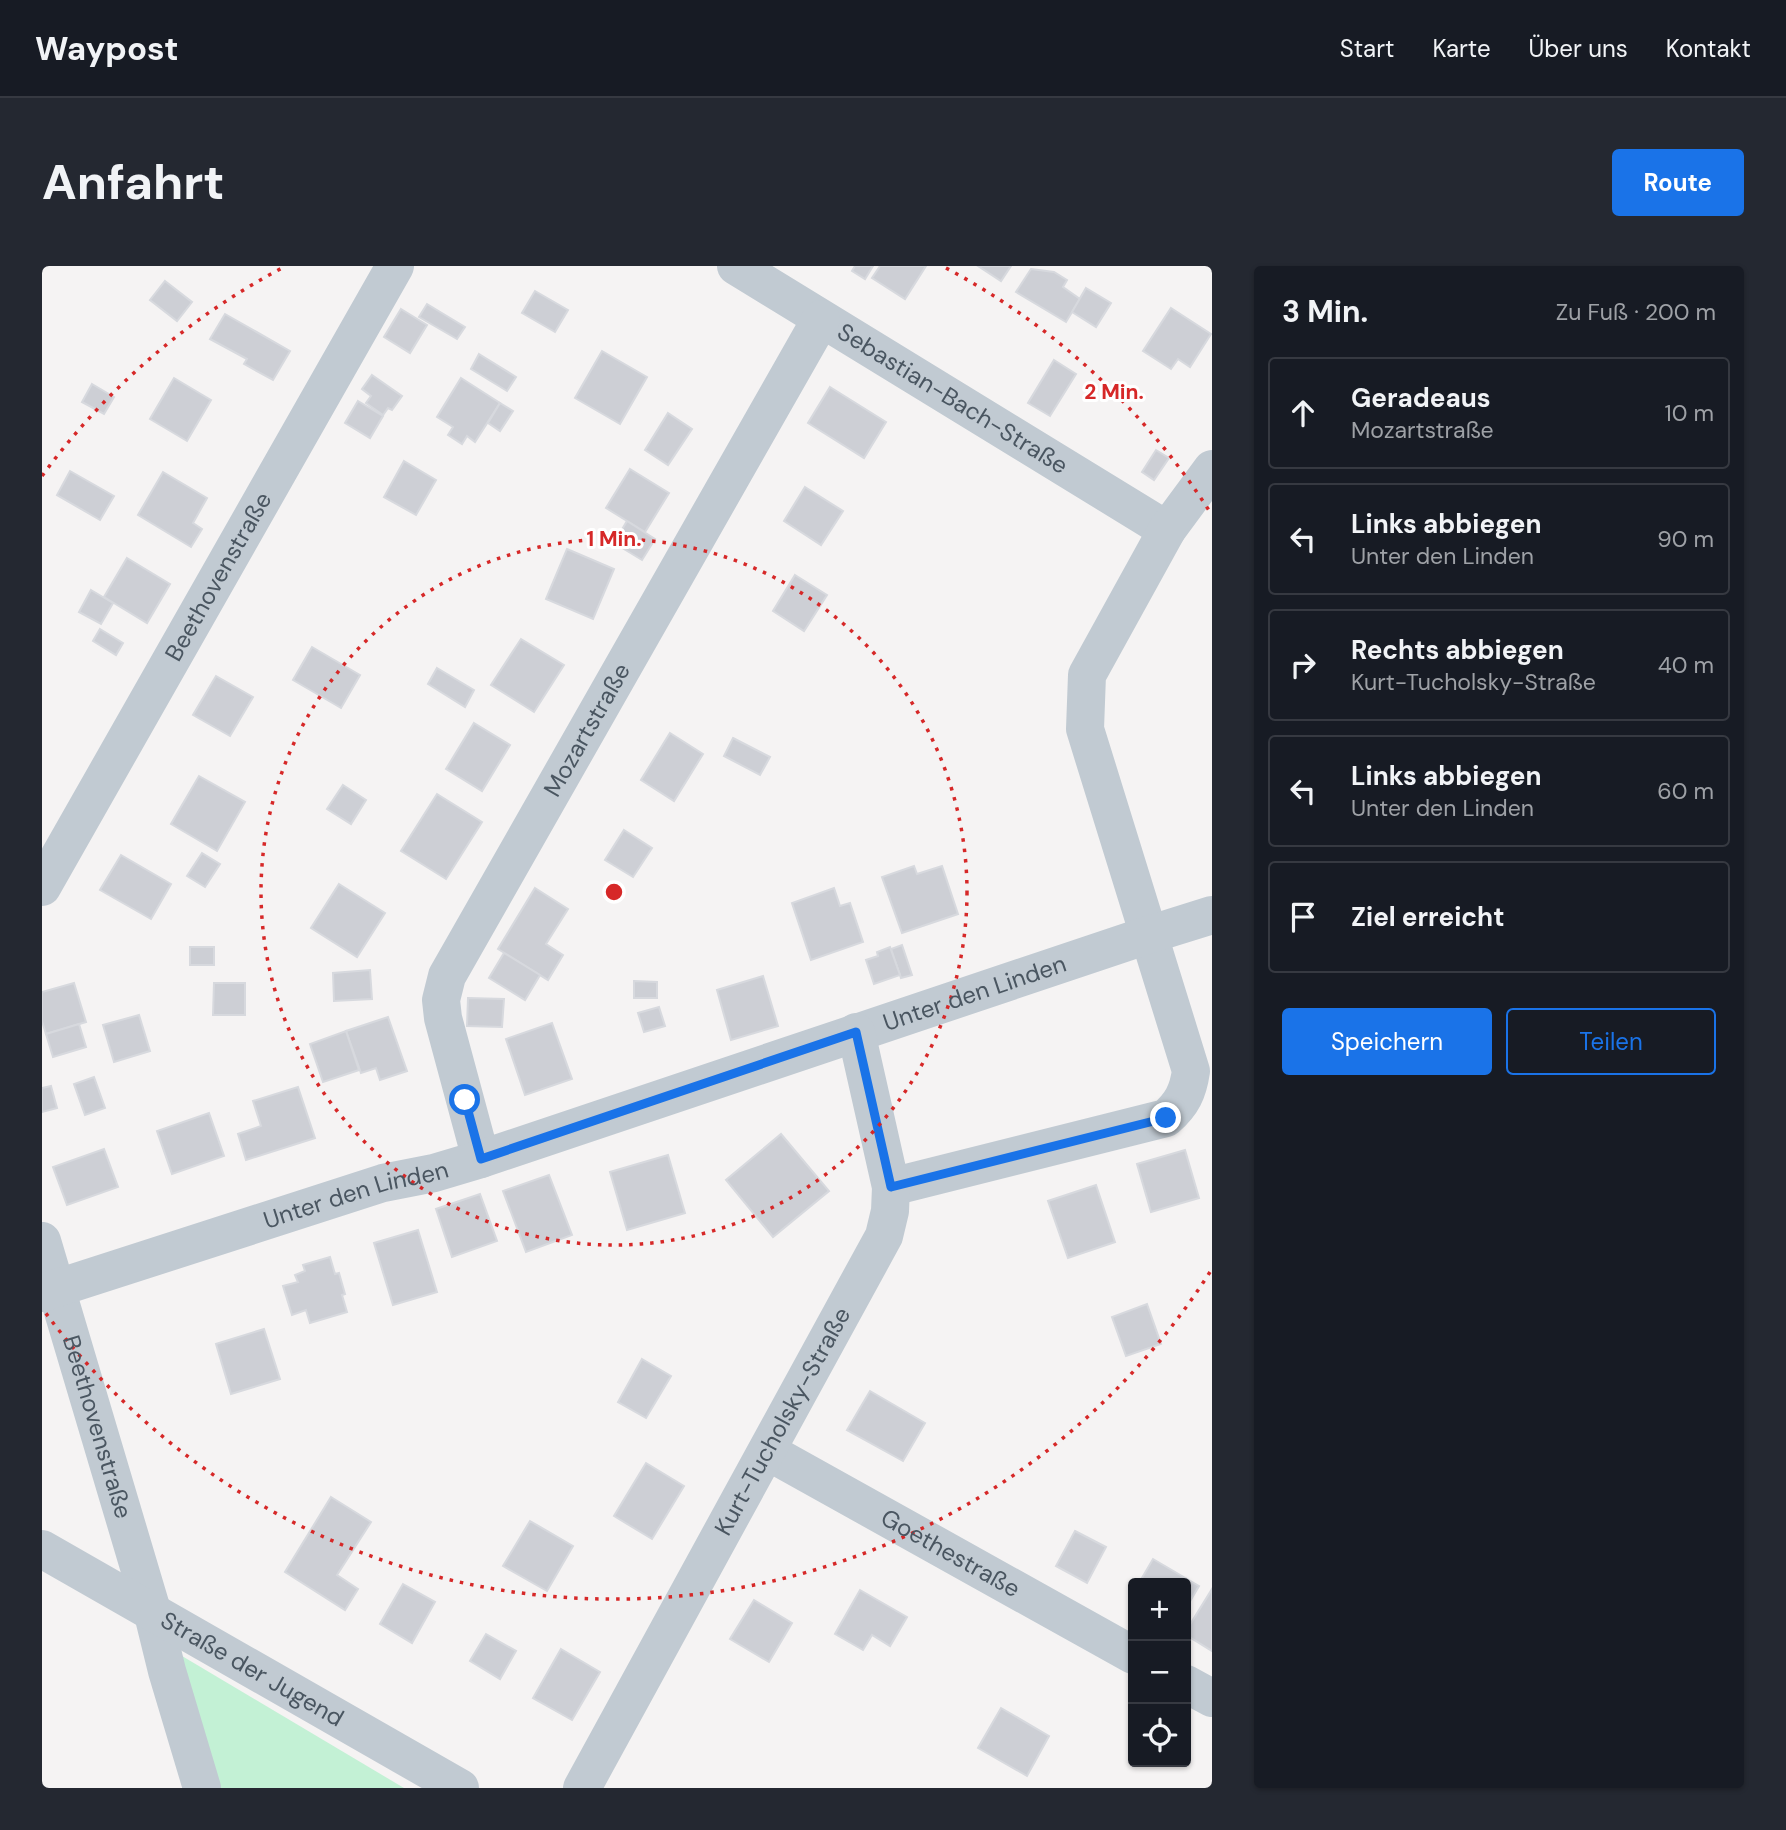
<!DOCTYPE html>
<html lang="de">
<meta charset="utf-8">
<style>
:root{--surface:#171b24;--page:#242831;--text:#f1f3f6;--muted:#9ea1a6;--line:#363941;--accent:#1a73e8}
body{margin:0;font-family:"DM Sans",sans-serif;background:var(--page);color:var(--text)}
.controls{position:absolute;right:21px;bottom:21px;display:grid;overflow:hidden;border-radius:7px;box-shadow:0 2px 5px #0004}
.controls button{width:63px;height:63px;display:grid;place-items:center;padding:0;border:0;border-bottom:2px solid var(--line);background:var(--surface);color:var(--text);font:35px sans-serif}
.stop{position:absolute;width:21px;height:21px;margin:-16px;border:5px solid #1a73e8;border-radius:50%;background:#fff}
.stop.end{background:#1a73e8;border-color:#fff;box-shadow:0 2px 7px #0008}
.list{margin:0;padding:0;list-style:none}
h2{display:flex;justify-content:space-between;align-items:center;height:91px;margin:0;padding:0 28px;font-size:30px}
h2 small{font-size:23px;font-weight:400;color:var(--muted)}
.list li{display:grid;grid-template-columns:46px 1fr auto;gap:21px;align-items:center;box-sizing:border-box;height:112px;margin:0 14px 14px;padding:0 14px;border:2px solid var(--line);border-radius:7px}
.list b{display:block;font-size:26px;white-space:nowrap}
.list p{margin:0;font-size:23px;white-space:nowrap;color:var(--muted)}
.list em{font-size:23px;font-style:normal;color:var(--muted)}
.actions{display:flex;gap:14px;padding:21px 28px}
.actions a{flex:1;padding:16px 0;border:2px solid var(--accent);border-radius:7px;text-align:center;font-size:24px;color:var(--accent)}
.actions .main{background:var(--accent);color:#fff}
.icon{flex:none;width:38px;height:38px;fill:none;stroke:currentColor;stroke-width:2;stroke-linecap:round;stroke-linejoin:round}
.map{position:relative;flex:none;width:1170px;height:1522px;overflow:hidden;border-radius:7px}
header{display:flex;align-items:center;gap:42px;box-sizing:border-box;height:98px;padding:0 35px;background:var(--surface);border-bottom:2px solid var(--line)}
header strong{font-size:33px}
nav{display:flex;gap:38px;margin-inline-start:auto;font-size:24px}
.intro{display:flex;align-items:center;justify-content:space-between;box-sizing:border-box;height:168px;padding:0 42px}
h1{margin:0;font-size:49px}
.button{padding:18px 32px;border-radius:7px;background:var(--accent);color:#fff;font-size:24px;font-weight:700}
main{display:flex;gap:42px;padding:0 42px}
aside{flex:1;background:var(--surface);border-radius:7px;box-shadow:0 2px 5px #0004}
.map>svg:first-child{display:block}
.green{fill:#c3f1d5}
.building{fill:#cdcfd5;stroke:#d7d9de;stroke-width:2}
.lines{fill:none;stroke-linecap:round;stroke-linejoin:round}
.minor{stroke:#c1cad2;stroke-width:38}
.route{stroke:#1a73e8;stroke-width:9}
.ring{fill:none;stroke:#d62828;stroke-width:3.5;stroke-dasharray:3.5 7}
.labels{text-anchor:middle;stroke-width:6;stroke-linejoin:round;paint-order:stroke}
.street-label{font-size:24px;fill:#4a5661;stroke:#fff}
.centre{fill:#d62828;stroke:#fff;stroke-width:3.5}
.ring-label{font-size:21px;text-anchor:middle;font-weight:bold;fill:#d62828;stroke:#fff;stroke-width:6;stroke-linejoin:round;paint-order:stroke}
</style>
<header>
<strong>Waypost</strong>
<nav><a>Start</a><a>Karte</a><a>Über uns</a><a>Kontakt</a></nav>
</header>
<div class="intro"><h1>Anfahrt</h1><a class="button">Route</a></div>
<main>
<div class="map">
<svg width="1170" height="1522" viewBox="0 0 1170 1522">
<rect width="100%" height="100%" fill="#f5f3f3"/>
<polygon class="green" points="135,1387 362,1522 168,1522"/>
<g class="building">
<polygon points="813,0 831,0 823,13 810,5"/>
<polygon points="838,0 884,0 863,33 830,12"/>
<polygon points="936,0 969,0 959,15"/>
<polygon points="989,3 1012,6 1025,14 1021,21 1038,33 1024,56 974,26"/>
<polygon points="123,15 150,36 135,55 108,34"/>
<polygon points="1044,22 1069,37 1054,61 1030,46"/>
<polygon points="493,25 526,44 513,66 480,47"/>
<polygon points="385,38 423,61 415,73 377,51"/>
<polygon points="1129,42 1169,68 1148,101 1136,93 1129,103 1101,85"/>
<polygon points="359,43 385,59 368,87 342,71"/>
<polygon points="183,48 248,85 231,114 202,98 205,93 168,73"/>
<polygon points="560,85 605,111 578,158 533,132"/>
<polygon points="437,88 474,111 465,125 429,103"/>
<polygon points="1012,94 1034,108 1008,150 986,137"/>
<polygon points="330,109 360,130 350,144 346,142 341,149 324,137 329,130 320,123"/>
<polygon points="132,112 169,134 145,175 108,153"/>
<polygon points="419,112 458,137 433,176 425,170 420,178 406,169 411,161 395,151"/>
<polygon points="50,118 72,131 62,148 40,136"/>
<polygon points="788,121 844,156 822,192 766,157"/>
<polygon points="316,135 341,150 328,172 303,157"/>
<polygon points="458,137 471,145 458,165 446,157"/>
<polygon points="626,147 650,163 626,199 603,184"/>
<polygon points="1114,184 1127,192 1112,214 1100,206"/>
<polygon points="362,195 394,214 374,249 342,231"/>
<polygon points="588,203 627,227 603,266 564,242"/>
<polygon points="28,205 72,230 58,254 15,229"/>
<polygon points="121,206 165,232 151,257 160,263 149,281 96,249"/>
<polygon points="763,221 801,245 779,279 742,255"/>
<polygon points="585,255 613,273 600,294 572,277"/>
<polygon points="525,283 572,303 551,353 504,333"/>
<polygon points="85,292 128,318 105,357 62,331"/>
<polygon points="753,309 785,329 762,365 731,345"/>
<polygon points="49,324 71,337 59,358 37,346"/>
<polygon points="58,363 81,377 74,389 51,375"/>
<polygon points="479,373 522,399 492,446 449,419"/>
<polygon points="270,381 318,409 299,442 251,414"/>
<polygon points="395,402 432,424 423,441 386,418"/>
<polygon points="174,410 211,431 188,470 151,449"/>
<polygon points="432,457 468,479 440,525 404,503"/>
<polygon points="628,467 661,488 632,535 599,514"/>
<polygon points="691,472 728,491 718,509 682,490"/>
<polygon points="157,510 203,536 175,585 129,558"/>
<polygon points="301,519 324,534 309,558 285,543"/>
<polygon points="395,528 440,556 404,613 359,585"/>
<polygon points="582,564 610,582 591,611 563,594"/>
<polygon points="160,587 178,598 163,621 145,610"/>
<polygon points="79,589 129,618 109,653 58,624"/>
<polygon points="872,600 875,608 900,600 916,648 860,667 840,611"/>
<polygon points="297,618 343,647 315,691 269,662"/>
<polygon points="493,622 526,643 504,678 521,689 506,714 456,683"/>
<polygon points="792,622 798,640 808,637 821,676 769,694 750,637"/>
<polygon points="860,679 870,709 859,712 849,683"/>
<rect x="148" y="681" width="24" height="18"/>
<polygon points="848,681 858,709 832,718 824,694 836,690 835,686"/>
<polygon points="462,687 498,709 483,734 447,712"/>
<polygon points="328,704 330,733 292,735 291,707"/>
<polygon points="721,710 736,760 689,774 675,724"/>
<polygon points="592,715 615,716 615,732 592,732"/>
<polygon points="32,717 44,756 4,768 0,755 0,726"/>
<polygon points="172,717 203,717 203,749 171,749"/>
<polygon points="426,732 462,733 460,761 425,760"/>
<polygon points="617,741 623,760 602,766 596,747"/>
<polygon points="97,749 108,785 72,796 61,759"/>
<polygon points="346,751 365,805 338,814 334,802 319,807 304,765"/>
<polygon points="510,757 530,813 483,829 464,773"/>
<polygon points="37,758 44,781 11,791 4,768"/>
<polygon points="304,765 317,804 281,816 268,778"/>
<polygon points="52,811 63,842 43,849 32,818"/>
<polygon points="9,820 15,842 0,846 0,822"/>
<polygon points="256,821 273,872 204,894 196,868 219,860 211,835"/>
<polygon points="167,847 182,890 130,908 115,865"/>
<polygon points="739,868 787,925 731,971 684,914"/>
<polygon points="62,883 76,921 25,939 11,901"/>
<polygon points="1143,884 1157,932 1109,946 1095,898"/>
<polygon points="626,889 643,947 585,964 568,906"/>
<polygon points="507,909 530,969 484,986 461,925"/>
<polygon points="1054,919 1073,976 1026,992 1006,935"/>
<polygon points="438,928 455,975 410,991 394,943"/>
<polygon points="376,964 395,1026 351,1039 332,977"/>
<polygon points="288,991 293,1008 297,1007 303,1028 300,1029 305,1046 268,1057 264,1044 250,1049 241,1020 256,1016 253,1009 263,1005 261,999"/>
<polygon points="1105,1038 1119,1078 1084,1090 1070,1051"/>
<polygon points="222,1063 238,1113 189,1128 174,1078"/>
<polygon points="600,1093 629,1110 604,1152 576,1136"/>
<polygon points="828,1125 883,1157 861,1195 805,1164"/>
<polygon points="604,1197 642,1220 610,1273 572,1250"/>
<polygon points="289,1231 329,1256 295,1309 316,1323 303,1344 243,1306"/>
<polygon points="488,1255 531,1280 505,1325 461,1300"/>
<polygon points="1033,1265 1064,1281 1045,1317 1014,1300"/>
<polygon points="1111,1293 1157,1320 1144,1342 1144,1317 1097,1317"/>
<polygon points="361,1318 393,1336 370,1377 338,1358"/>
<polygon points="1170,1323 1170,1385 1144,1369 1144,1365"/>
<polygon points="818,1324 865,1351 848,1380 830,1369 821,1384 793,1368"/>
<polygon points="712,1334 750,1357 727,1396 688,1373"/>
<polygon points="444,1368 474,1385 458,1413 428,1395"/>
<polygon points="519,1383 558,1406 530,1454 491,1432"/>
<polygon points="959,1442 1007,1470 985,1510 936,1482"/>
</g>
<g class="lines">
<g class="minor">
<path id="s1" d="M 694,0 L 1125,264"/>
<path id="s2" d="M 0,621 L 353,0"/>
<path id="s3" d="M 439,893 L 401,752 L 399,734 L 405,710 L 779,53"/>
<path d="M 849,921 L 1124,852 C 1140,838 1146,826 1149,805 L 1043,463 L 1045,409 L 1125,264 L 1170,203"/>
<path id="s4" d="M 0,975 L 111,1348 L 125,1405 L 160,1522"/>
<path id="s5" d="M 0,1027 L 341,917 L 392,907 L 439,893 L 1106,669 L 1170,649"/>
<path id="s6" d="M 725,1185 L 1091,1389"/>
<path id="s7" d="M 0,1283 L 418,1522"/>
<polyline points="1144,1418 1170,1432"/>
<path id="s8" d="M 540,1522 L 842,970 L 848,945 L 849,921 L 814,766"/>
</g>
</g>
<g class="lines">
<polyline class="route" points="423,834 439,893 814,766 849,921 1124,852"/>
</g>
<g class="ring">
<circle cx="572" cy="626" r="353"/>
<path d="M1168 1006A707 707 0 0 1 0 1042M0 210A707 707 0 0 1 240 2M904 2A707 707 0 0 1 1168 246"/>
</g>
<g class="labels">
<g class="street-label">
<text dy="8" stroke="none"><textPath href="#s1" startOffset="254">Sebastian-Bach-Straße</textPath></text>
<text dy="8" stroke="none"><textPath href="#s2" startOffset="357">Beethovenstraße</textPath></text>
<text dy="8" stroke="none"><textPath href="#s3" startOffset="472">Mozartstraße</textPath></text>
<text dy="8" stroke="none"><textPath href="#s5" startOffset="980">Unter den Linden</textPath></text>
<text dy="8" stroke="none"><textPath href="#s5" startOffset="329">Unter den Linden</textPath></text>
<text dy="8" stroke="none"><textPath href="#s8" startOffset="418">Kurt-Tucholsky-Straße</textPath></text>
<text dy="8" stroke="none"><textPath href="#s4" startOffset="194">Beethovenstraße</textPath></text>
<text dy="8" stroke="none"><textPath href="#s6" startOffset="210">Goethestraße</textPath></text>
<text dy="8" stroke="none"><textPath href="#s7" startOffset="242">Straße der Jugend</textPath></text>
</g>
</g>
<circle cx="572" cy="626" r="10" class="centre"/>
<g class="ring-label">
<text x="1072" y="133">2 Min.</text>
<text x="572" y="280">1 Min.</text>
</g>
</svg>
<div class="controls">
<button>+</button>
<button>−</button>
<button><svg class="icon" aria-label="locate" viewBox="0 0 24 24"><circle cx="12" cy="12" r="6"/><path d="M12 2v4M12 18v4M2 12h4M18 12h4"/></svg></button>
</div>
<div class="stop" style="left:423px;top:834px"></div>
<div class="stop end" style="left:1124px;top:852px"></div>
</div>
<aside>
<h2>3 Min.<small>Zu Fuß · 200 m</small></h2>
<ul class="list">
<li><svg class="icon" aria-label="ahead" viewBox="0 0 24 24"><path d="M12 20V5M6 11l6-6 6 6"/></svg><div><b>Geradeaus</b><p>Mozartstraße</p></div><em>10 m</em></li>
<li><svg class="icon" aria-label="left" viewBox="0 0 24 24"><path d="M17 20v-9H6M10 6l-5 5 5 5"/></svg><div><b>Links abbiegen</b><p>Unter den Linden</p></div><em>90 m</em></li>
<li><svg class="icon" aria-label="right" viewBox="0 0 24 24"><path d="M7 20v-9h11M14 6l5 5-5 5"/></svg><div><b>Rechts abbiegen</b><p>Kurt-Tucholsky-Straße</p></div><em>40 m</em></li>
<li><svg class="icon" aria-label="left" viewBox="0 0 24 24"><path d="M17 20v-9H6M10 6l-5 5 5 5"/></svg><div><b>Links abbiegen</b><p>Unter den Linden</p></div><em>60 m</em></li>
<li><svg class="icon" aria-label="arrive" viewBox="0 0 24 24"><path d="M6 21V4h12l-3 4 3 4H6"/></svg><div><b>Ziel erreicht</b></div></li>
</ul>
<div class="actions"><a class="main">Speichern</a><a>Teilen</a></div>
</aside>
</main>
